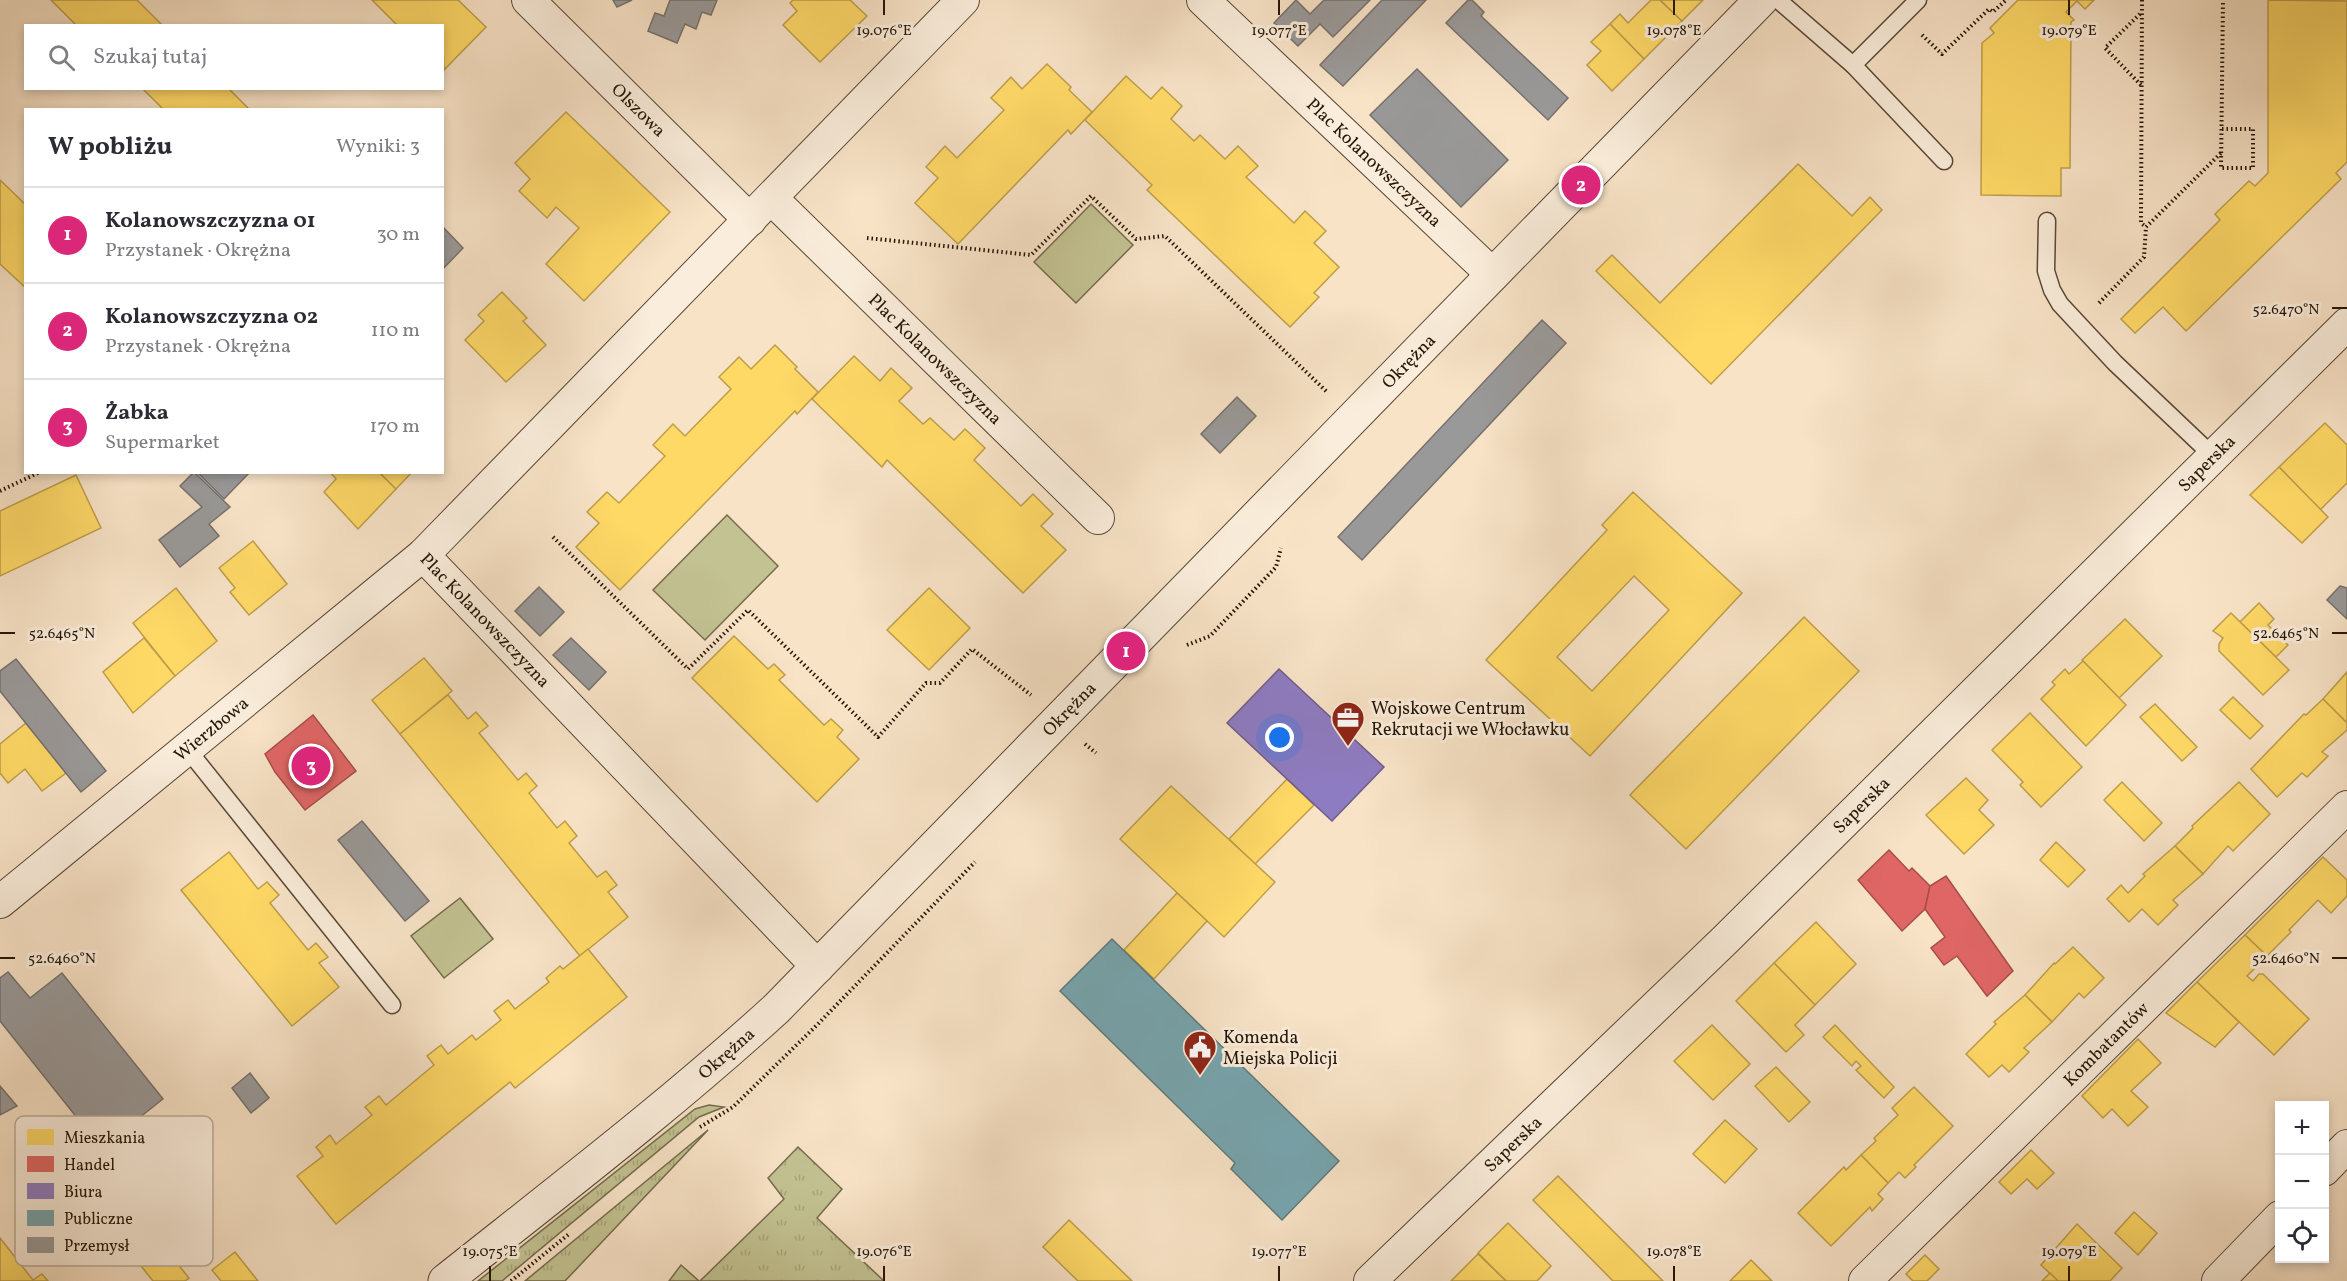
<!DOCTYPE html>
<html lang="pl">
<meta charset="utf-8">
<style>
:root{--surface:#fff;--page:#f2f2f3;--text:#2b2b33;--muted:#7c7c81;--line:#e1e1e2;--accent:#db2777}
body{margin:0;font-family:Vollkorn,serif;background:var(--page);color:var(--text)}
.controls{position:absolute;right:18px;bottom:18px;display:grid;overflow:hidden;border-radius:0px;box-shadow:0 3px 9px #0003}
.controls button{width:54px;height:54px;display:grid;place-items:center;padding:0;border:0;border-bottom:2px solid var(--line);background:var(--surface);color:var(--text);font:30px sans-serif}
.you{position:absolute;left:1280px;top:738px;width:21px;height:21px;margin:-15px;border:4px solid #fff;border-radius:50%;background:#1a73e8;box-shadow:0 0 0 9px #1a73e833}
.badge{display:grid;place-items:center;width:39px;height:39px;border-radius:50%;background:var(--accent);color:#fff;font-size:20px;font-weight:700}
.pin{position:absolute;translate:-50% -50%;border:3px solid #fff;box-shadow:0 2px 6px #0006}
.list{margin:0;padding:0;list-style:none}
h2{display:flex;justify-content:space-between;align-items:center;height:78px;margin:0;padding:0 24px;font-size:26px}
h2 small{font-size:20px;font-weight:400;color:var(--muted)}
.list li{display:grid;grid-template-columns:39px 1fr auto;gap:18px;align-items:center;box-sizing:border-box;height:96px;padding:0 24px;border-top:2px solid var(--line)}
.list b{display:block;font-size:22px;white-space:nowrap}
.list p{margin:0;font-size:20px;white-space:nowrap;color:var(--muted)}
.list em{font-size:20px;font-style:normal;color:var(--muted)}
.icon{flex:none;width:33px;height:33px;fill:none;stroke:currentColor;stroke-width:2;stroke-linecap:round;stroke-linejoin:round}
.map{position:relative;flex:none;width:2347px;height:1281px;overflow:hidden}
.search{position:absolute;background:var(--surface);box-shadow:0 3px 9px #0003;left:24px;top:24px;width:420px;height:66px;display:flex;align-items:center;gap:15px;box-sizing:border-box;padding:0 21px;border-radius:0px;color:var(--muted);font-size:22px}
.panel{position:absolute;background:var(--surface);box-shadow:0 3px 9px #0003;left:24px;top:108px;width:420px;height:366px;border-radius:0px}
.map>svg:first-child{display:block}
.grass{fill:url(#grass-tufts);stroke:#746c4c;stroke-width:1.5}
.green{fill:#c3c292;stroke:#746c4c;stroke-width:1.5}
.homes{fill:#ffd966;stroke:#be9e49;stroke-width:1.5;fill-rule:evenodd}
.shops{fill:#e06666;stroke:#a84e49;stroke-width:1.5}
.offices{fill:#8e7cc3;stroke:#6e5d8a;stroke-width:1.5}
.public{fill:#76a5af;stroke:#5e7a7c;stroke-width:1.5}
.industry{fill:#999;stroke:#76716d;stroke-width:1.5}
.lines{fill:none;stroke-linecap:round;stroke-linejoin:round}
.service-casing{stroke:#5a4836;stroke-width:19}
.minor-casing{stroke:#5a4836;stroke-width:34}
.tertiary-casing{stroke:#5a4836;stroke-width:35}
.path{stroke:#251505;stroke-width:4;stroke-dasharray:1.5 3;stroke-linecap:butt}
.service{stroke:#faeddb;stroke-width:16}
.minor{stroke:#faeddb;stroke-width:32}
.tertiary{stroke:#faeddb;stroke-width:33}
.ticks{fill:none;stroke:#251505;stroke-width:2}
.labels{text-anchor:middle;stroke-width:6;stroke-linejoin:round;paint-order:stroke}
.street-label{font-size:18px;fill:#251505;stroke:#faeddb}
.poi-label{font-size:18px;fill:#251505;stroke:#faeddb;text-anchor:start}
.key{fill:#faeddb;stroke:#baac9b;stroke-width:1.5}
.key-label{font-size:16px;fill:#251505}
.ticks-label{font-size:15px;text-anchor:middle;fill:#251505;stroke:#faeddb;stroke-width:6;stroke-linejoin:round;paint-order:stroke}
</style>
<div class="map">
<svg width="2347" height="1281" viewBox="0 0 2347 1281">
<defs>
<pattern id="grass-tufts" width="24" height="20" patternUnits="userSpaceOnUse" patternTransform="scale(1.5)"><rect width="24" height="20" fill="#c3c292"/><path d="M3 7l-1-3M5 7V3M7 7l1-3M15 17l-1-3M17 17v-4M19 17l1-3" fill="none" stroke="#a7a67c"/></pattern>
</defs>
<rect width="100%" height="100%" fill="#f8e3c7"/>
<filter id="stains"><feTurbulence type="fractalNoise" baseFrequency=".00333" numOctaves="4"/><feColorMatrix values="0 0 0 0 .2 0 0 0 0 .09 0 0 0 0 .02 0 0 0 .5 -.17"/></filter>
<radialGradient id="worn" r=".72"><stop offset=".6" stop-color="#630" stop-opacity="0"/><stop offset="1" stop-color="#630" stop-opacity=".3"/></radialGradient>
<g class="grass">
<polygon points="709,1105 724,1107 699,1117 502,1281 478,1281 695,1109"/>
<polygon points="708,1130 565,1281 525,1281"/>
<polygon points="798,1147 842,1189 817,1218 884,1281 700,1281 784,1199 768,1178"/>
<polygon points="681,1265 699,1281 669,1281"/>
</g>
<g class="green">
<polygon points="1091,204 1133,245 1076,303 1034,262"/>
<polygon points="727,515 778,566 705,640 653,590"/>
<polygon points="460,898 493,939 444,978 411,936"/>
</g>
<g class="homes">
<polygon points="51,0 137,0 163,26 77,26"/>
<polygon points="372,0 458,0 486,27 444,70 442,26 398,26"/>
<polygon points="793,0 850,0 867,16 820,62 783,25 797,11 790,3"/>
<polygon points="1651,0 1660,0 1682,21 1644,59 1610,24 1620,14 1628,23"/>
<polygon points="1660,0 1703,0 1682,21"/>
<polygon points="2018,0 2094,0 2085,9 2077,1 2066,12 2074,20 2071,22 2070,168 2061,168 2061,196 1981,195 1982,43 1994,33 1990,28"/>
<polygon points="2268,0 2347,1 2347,162 2336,173 2341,179 2186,331 2163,307 2135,333 2121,319 2220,220 2215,214 2249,181 2255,186 2268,173"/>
<polygon points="1610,24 1644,59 1612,91 1587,65 1601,51 1591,42"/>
<polygon points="1047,64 1071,87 1069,90 1092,112 1071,134 1068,130 958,244 915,203 938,178 926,167 945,146 957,158 1004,110 991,98 1011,77 1022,89"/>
<polygon points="1126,76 1151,99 1162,87 1182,106 1171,119 1194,141 1200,135 1225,159 1238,146 1258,166 1246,177 1294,223 1305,211 1326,231 1314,243 1339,267 1314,293 1319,297 1290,327 1147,190 1152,185 1085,120"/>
<polygon points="142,88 228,88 250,110 164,110"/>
<polygon points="566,112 670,212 584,301 546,264 579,228 556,207 547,218 519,191 530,179 515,163"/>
<polygon points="1798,164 1852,216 1870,197 1882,210 1711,384 1596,271 1612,255 1660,303"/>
<polygon points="0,180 26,205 26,288 0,264"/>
<polygon points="502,292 527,318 523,321 546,345 506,382 465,340 484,321 478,315"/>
<polygon points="775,345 797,367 795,369 818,392 797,414 795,411 620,590 576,547 599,523 587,512 607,492 619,503 665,456 653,445 673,424 685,436 731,389 719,377 739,357 751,369"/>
<polygon points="854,356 880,381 891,368 912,388 899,401 923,424 930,418 954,440 965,429 985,448 974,460 1021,506 1033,494 1053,514 1041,526 1066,550 1023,593 887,460 882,467 812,399"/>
<polygon points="2325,423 2347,445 2347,483 2320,510 2279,467"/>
<polygon points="2279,467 2328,517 2302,543 2250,495"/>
<polygon points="330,472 379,472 396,489 358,529 324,492 336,479"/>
<polygon points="379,472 412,472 396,489"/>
<polygon points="76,475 101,528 0,576 0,511"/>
<path d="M 1633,492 L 1742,593 L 1590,756 L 1486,660 L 1607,530 L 1602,525 ZM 1634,576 L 1669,610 L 1592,691 L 1557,657 Z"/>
<polygon points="253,541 287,584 249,615 230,592 235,588 219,568"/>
<polygon points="176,588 217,641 175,676 133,623"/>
<polygon points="929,588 970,628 929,670 887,630"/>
<polygon points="2259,603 2274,619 2268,625 2288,645 2276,657 2240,622"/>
<polygon points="2231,613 2289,670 2263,695 2219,651 2219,644 2223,638 2213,631"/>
<polygon points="1804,617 1859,671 1686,849 1630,795"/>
<polygon points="2125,619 2162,656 2119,698 2082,660"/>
<polygon points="734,636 768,669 774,664 785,675 779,680 824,725 831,719 843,730 837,737 859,759 817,802 692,678"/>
<polygon points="144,638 175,676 133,713 103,672"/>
<polygon points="424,658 452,691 400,734 372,700"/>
<polygon points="2083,661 2126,705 2086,746 2041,699 2055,685 2052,682 2065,669 2069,674"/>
<polygon points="2347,672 2347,723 2323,699"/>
<polygon points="448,695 468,719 476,712 488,726 479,733 518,780 526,773 537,786 529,793 557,828 565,821 577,836 569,843 597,877 606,871 617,885 608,892 628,917 580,956 400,734"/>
<polygon points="2233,697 2263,726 2250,739 2220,710"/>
<polygon points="2323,699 2347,723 2347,730 2322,752 2328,756 2307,777 2302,773 2277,797 2251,769 2304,714 2306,715"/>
<polygon points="2155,704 2197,747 2182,761 2140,717"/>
<polygon points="2030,713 2082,767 2041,807 2020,785 2023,782 1992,750"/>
<polygon points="26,723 66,773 42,791 25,769 8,783 0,773 0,744"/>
<polygon points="1966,778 1988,800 1979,810 1994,825 1964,854 1926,815"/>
<polygon points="1287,779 1314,805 1255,864 1229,839"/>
<polygon points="2122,782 2162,823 2144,841 2104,800"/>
<polygon points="2239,782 2270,814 2233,851 2228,846 2203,874 2175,846 2193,828 2192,826"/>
<polygon points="1171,786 1275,882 1224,937 1120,839"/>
<polygon points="2056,842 2085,870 2068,887 2040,860"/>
<polygon points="2175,846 2203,874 2173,900 2178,905 2158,925 2142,909 2129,922 2107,899 2121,885 2128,893 2145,876 2143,874"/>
<polygon points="229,852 258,889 267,882 279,895 270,903 308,950 316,943 328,957 319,963 339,987 292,1026 181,890"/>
<polygon points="2323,857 2347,880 2347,896 2331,913 2318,900 2289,930 2291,932 2267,956 2245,935"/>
<polygon points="1177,893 1207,921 1154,979 1124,950"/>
<polygon points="1816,922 1856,964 1815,1005 1774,963"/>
<polygon points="2245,935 2267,956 2247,976 2253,981 2259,974 2263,974 2309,1019 2274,1055 2197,982"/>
<polygon points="2073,947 2104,978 2084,998 2079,993 2052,1022 2025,995 2054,963 2055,964"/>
<polygon points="588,949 627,997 515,1088 510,1082 336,1224 297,1176 323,1156 316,1147 330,1135 336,1144 372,1115 365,1107 379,1096 386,1105 434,1065 427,1056 441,1045 448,1054 472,1035 476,1040 501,1020 494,1011 508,1000 515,1009 549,982 546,978 560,966 563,969"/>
<polygon points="1774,963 1815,1005 1795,1025 1804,1035 1786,1052 1736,1001"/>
<polygon points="2197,982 2239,1022 2215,1047 2166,1013"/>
<polygon points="2025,995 2052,1022 2024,1048 2029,1052 2009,1072 2002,1065 1989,1077 1966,1054 1996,1024 1994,1022"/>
<polygon points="1712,1025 1750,1064 1713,1100 1674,1061"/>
<polygon points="1835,1025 1894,1087 1884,1098 1856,1070 1861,1066 1856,1061 1852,1066 1823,1037"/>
<polygon points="2138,1039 2161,1063 2131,1091 2148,1107 2128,1126 2112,1109 2103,1118 2082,1096"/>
<polygon points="1776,1067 1810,1102 1789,1122 1755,1086"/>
<polygon points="1914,1087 1953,1126 1914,1165 1916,1167 1905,1178 1899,1172 1888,1183 1861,1155 1876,1141 1874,1138 1898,1115 1892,1108"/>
<polygon points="1725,1120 1757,1149 1725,1183 1693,1154"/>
<polygon points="2031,1150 2054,1173 2037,1189 2027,1179 2011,1194 1999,1182"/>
<polygon points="1861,1155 1888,1183 1878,1194 1883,1199 1872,1211 1870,1207 1831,1246 1798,1213 1844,1167 1846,1170"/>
<polygon points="1558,1176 1663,1281 1613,1281 1533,1200"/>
<polygon points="132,1207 189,1278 185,1281 153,1281 109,1226"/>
<polygon points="2134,1212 2157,1233 2138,1255 2115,1233"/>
<polygon points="1069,1220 1132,1281 1078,1281 1043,1247"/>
<polygon points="1508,1223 1551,1266 1537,1281 1506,1281 1478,1253"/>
<polygon points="2077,1224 2122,1268 2110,1281 2058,1281 2041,1265"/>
<polygon points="0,1238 33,1280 42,1274 48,1281 0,1281"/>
<polygon points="235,1252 258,1281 221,1281 212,1270"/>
<polygon points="1478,1254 1506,1281 1451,1281"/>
<polygon points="1925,1255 1939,1269 1927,1281 1913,1281 1906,1274"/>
<polygon points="1751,1260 1772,1281 1730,1281"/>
<polygon points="2050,1273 2058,1281 2042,1281"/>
</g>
<g class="shops">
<polygon points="313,715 356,771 305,810 275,772 265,754"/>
<polygon points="1889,850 1909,871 1912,868 1930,886 1925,909 1902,931 1858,880"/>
<polygon points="1946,876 2013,971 1987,996 1957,956 1944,965 1931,948 1945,937 1925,909 1930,886"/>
</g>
<polygon class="offices" points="1279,669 1384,767 1332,821 1227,723"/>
<polygon class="public" points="1112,939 1339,1161 1282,1220 1231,1169 1235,1163 1060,991"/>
<g class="industry">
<polygon points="613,0 632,0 617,7"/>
<polygon points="670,0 717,0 711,15 702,12 696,29 685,24 677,43 648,31 655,13 664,16"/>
<polygon points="1296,0 1310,14 1324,0 1370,0 1333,37 1320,24 1298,46 1274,23"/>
<polygon points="1382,0 1426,0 1343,86 1320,65"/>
<polygon points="1468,0 1472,0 1484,12 1481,16 1568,98 1548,120 1446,23"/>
<polygon points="1417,69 1508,160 1461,207 1370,115"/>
<polygon points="442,226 463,248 442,270"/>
<polygon points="1542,320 1566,343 1362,560 1338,537"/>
<polygon points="1237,397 1256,416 1220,453 1201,434"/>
<polygon points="194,472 230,507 209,524 219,536 180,567 159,540 202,507 180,486"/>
<polygon points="197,472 250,472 224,499"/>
<polygon points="2340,586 2347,588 2347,619 2327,600"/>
<polygon points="539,587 564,612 540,636 515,611"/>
<polygon points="571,638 606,672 589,690 553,655"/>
<polygon points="16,659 106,771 81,792 0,691 0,671"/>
<polygon points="362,821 429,901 405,921 338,840"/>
<polygon points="8,972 30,998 62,973 163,1099 101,1148 0,1021 0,978"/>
<polygon points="250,1073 269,1098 251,1113 232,1088"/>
<polygon points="0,1086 17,1106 0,1115"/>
</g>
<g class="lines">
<defs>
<g id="service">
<polyline points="1778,0 1853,65 1918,0"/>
<polyline points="1853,65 1944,161"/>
<polyline points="2047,221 2046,271 2052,290 2060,304 2115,363 2213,456"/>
<polyline points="188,750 392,1005"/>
</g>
<g id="minor">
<path id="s1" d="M 528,0 L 750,220"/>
<path id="s2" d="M 1203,0 L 1493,275"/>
<path id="s3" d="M 771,198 L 1098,518"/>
<path id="s4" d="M 423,555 L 818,967"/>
<path id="s5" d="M 0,902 L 423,555 L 963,0"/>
<polyline points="2324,1170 2347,1146"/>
<path id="s6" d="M 1370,1281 L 1724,941 L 2347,324"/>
<path id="s7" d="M 1865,1281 L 2347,807"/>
<polyline points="2218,1281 2280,1217"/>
</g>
<g id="tertiary">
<path id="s8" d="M 445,1281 C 557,1192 671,1105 777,1008 L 1761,0"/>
</g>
</defs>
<use href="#service" class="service-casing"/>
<use href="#minor" class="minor-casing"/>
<use href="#tertiary" class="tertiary-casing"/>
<g class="path">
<polyline points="2142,0 2141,223 2146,227"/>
<polyline points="1922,35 1942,54 1989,9 1993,12 2006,0"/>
<polyline points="2141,85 2105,48 2142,12"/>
<polyline points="2222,129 2253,129 2253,168 2221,168 2223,0"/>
<polyline points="867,238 1031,255 1091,196 1136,239 1165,236 1327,392"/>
<polyline points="2099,303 2144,257 2146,227 2221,153"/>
<polyline points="0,491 40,472"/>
<polyline points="553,537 688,669 748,610 878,737 926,683 940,683 972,649 1031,695"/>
<polyline points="1187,645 1210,636 1276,567 1281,548"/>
<polyline points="1085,744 1096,753"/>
<polyline points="700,1127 733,1107 818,1024 975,862"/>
<polyline points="511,1281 569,1234"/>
</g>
<use href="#service" class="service"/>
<use href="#minor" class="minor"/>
<use href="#tertiary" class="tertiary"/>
</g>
<path class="ticks" d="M 884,0 L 884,15M 1279,0 L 1279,15M 1674,0 L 1674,15M 2069,0 L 2069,15M 2332,308 L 2347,308M 0,633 L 15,633M 2332,633 L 2347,633M 0,958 L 15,958M 2332,958 L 2347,958M 490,1266 L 490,1281M 884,1266 L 884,1281M 1279,1266 L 1279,1281M 1674,1266 L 1674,1281M 2069,1266 L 2069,1281"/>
<defs>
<symbol id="office-pin" viewBox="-11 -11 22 30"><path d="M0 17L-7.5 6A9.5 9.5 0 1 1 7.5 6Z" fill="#8f2418" stroke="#faeddb"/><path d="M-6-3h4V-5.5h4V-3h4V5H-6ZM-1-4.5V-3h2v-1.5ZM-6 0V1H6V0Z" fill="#fff"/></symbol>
<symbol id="civic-pin" viewBox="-11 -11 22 30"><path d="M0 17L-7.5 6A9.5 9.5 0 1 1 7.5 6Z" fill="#8f2418" stroke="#faeddb"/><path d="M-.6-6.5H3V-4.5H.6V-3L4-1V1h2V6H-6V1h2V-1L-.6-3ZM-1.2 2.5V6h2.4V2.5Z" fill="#fff"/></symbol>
</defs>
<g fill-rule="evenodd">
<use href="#office-pin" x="1329" y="699" width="38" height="52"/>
<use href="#civic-pin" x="1181" y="1028" width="38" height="52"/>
</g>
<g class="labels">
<g class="street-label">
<text dy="6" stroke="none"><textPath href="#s1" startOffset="156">Olszowa</textPath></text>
<text dy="6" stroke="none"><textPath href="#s2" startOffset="236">Plac Kolanowszczyzna</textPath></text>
<text dy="6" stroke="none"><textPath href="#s3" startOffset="230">Plac Kolanowszczyzna</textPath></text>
<text dy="6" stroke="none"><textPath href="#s8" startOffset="1334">Okrężna</textPath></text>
<text dy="6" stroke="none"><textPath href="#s6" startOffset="1170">Saperska</textPath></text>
<text dy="6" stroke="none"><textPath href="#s4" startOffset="90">Plac Kolanowszczyzna</textPath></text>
<text dy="6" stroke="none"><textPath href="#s8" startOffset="848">Okrężna</textPath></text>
<text dy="6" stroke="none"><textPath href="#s5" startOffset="273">Wierzbowa</textPath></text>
<text dy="6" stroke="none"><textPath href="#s6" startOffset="684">Saperska</textPath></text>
<text dy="6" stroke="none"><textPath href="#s7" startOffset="338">Kombatantów</textPath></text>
<text dy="6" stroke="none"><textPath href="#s8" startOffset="362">Okrężna</textPath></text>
<text dy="6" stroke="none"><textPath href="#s6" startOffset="198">Saperska</textPath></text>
</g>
<g class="poi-label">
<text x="1371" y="714">Wojskowe Centrum<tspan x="1371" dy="21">Rekrutacji we Włocławku</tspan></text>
<text x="1223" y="1043">Komenda<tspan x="1223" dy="21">Miejska Policji</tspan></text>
</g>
</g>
<rect x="15" y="1116" width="198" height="150" rx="9" class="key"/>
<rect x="27" y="1129" width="27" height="16" fill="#ffd966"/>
<rect x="27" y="1156" width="27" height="16" fill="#e06666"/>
<rect x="27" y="1183" width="27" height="16" fill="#8e7cc3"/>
<rect x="27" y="1210" width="27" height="16" fill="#76a5af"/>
<rect x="27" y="1237" width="27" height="16" fill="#999"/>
<g class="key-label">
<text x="64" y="1143">Mieszkania</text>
<text x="64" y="1170">Handel</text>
<text x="64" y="1197">Biura</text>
<text x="64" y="1224">Publiczne</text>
<text x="64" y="1251">Przemysł</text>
</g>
<g class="ticks-label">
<text x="884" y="35">19.076°E</text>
<text x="1279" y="35">19.077°E</text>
<text x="1674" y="35">19.078°E</text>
<text x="2069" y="35">19.079°E</text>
<text x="2286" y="314">52.6470°N</text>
<text x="62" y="638">52.6465°N</text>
<text x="2286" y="638">52.6465°N</text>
<text x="62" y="963">52.6460°N</text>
<text x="2286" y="963">52.6460°N</text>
<text x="490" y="1256">19.075°E</text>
<text x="884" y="1256">19.076°E</text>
<text x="1279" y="1256">19.077°E</text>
<text x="1674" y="1256">19.078°E</text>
<text x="2069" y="1256">19.079°E</text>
</g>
<rect width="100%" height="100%" filter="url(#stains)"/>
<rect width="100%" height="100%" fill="url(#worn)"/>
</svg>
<div class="controls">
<button>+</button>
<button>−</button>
<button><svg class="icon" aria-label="locate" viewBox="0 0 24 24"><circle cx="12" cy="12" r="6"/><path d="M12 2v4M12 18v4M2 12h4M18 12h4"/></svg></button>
</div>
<div class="you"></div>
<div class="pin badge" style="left:1126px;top:651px">1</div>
<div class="pin badge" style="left:1581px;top:185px">2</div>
<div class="pin badge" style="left:311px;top:766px">3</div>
<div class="search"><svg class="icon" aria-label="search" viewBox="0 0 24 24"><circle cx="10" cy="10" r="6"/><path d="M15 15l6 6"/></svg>Szukaj tutaj</div>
<section class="panel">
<h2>W pobliżu<small>Wyniki: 3</small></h2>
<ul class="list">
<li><span class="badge">1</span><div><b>Kolanowszczyzna 01</b><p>Przystanek · Okrężna</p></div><em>30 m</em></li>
<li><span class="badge">2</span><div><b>Kolanowszczyzna 02</b><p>Przystanek · Okrężna</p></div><em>110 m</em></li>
<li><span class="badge">3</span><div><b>Żabka</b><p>Supermarket</p></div><em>170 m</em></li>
</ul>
</section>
</div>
